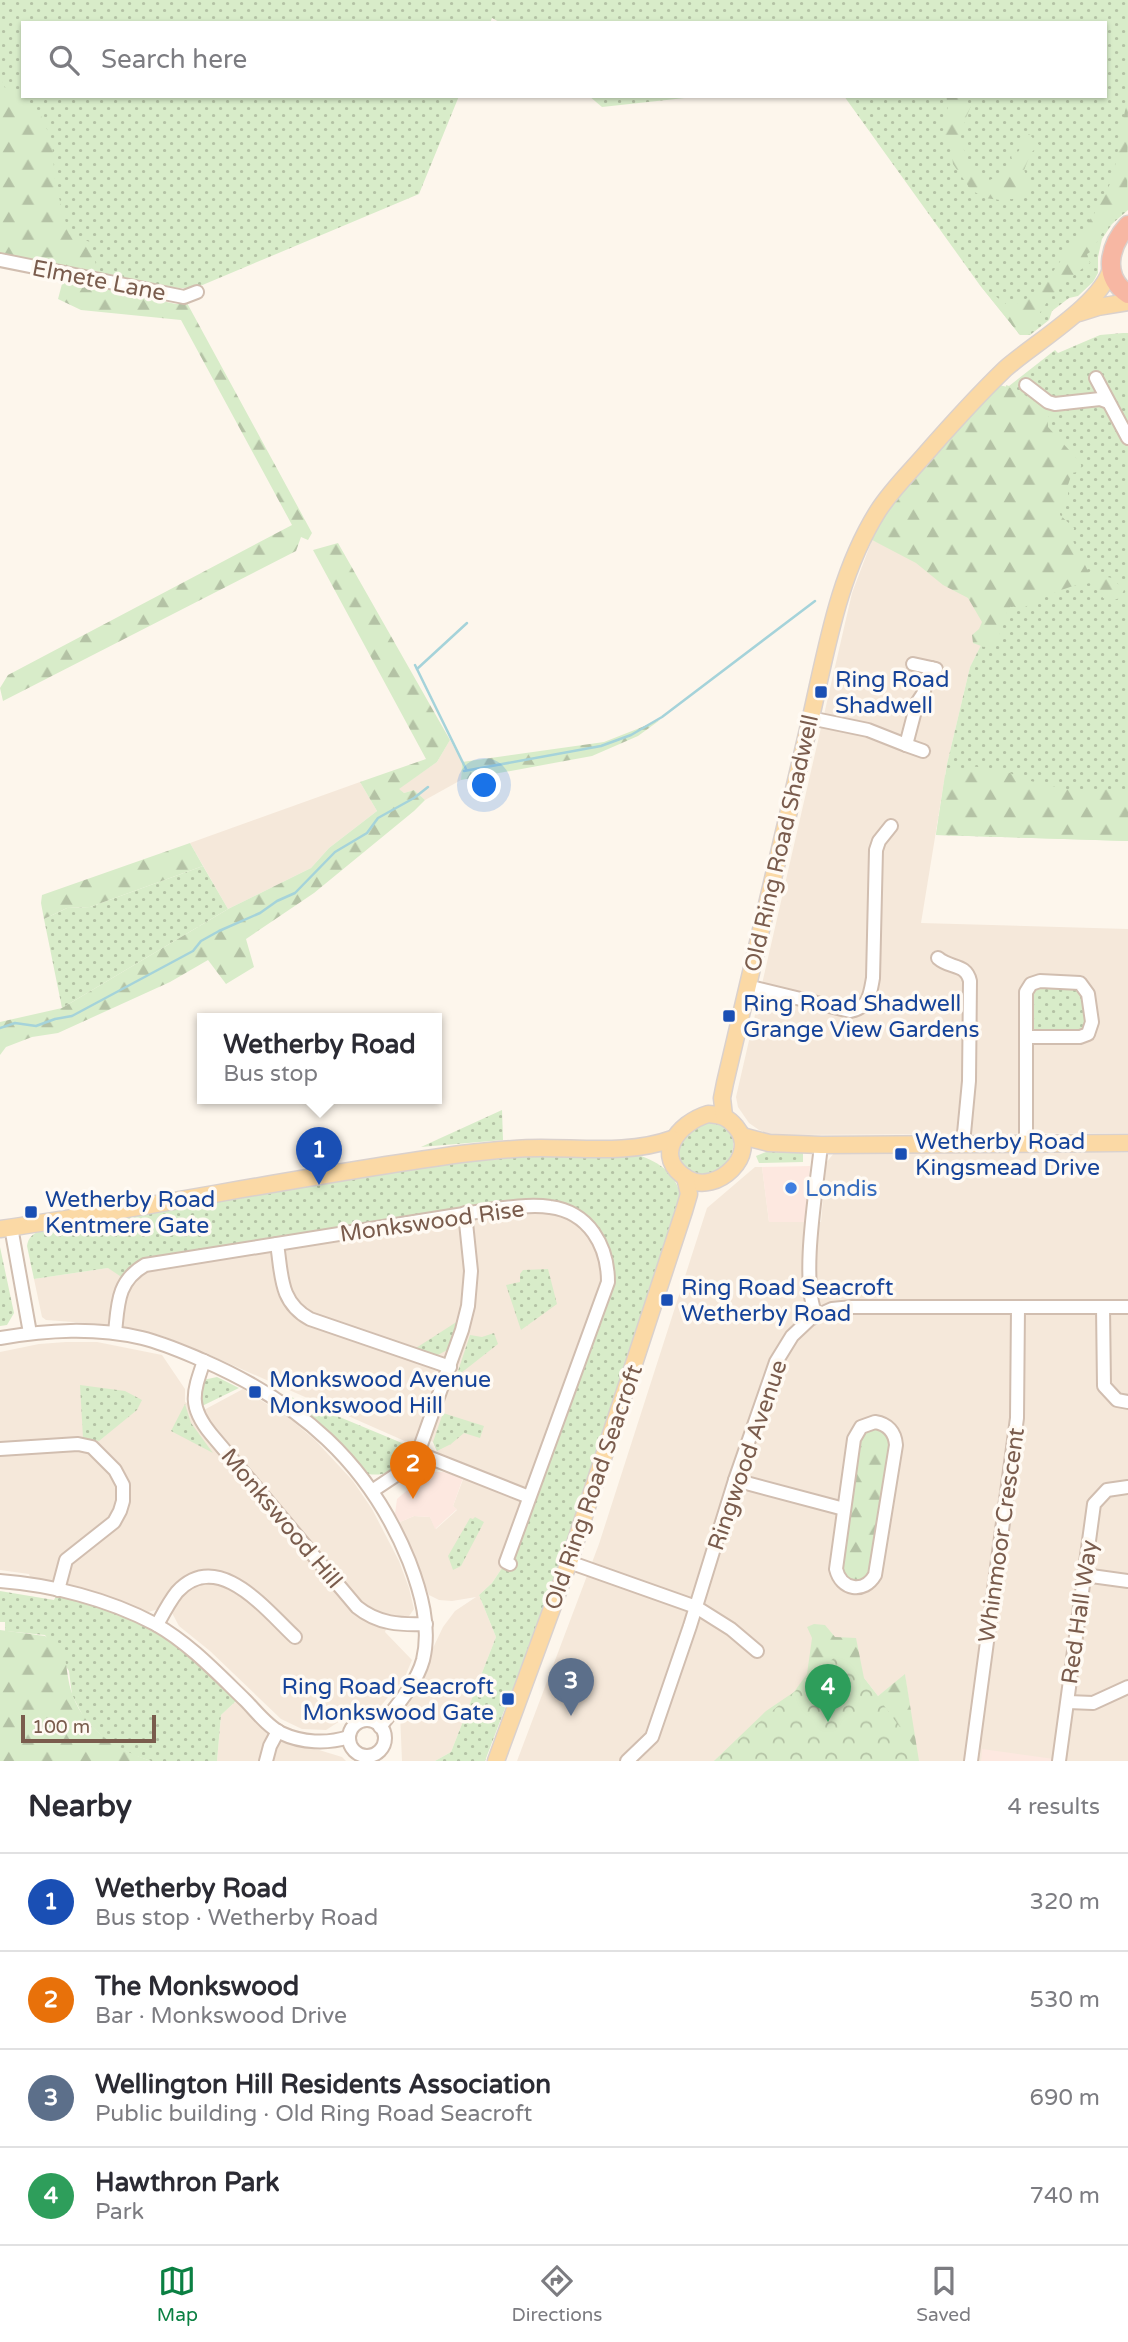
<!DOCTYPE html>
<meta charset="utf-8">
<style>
:root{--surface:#fff;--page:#f2f2f3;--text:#2b2b33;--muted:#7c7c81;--line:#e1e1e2;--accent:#0b8043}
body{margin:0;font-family:"Varela Round",sans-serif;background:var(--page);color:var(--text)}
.scale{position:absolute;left:21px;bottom:18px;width:135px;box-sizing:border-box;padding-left:7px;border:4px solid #7a5c4d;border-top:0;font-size:19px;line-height:24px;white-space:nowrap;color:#7a5c4d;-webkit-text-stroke:5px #fffaf3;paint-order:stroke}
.you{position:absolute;left:485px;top:786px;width:24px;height:24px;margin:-18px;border:5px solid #fff;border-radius:50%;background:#1a73e8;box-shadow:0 0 0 10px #1a73e833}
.badge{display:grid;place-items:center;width:46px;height:46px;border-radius:50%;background:var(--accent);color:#fff;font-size:23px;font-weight:700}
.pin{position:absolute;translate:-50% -58px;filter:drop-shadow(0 2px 4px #0008)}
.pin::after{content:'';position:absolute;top:37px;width:24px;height:21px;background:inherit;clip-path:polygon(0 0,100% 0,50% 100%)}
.popup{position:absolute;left:197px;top:1013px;width:245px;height:91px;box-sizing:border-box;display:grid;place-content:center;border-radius:0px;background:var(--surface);filter:drop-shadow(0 2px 5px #0005);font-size:23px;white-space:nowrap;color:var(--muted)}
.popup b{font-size:26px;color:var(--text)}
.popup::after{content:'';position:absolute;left:50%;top:100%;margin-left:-14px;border:14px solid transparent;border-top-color:var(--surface)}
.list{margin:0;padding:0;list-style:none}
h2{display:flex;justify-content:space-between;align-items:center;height:91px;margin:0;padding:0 28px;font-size:30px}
h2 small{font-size:23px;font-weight:400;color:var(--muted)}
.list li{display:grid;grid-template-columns:46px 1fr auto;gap:21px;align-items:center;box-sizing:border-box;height:98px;padding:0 28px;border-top:2px solid var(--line)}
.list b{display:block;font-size:26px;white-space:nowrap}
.list p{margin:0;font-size:23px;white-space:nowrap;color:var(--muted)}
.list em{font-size:23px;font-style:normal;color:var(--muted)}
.icon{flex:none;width:38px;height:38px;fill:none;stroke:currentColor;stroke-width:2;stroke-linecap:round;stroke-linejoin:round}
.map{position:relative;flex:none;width:1128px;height:1761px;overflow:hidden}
.search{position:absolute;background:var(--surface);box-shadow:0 2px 5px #0004;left:21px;right:21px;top:21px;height:77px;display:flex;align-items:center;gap:18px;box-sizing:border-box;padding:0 24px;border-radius:0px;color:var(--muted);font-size:26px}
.sheet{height:483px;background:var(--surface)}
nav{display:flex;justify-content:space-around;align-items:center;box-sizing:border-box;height:98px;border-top:2px solid var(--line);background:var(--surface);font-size:19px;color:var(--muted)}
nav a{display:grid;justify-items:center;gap:4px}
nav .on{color:var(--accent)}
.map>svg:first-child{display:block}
.residential{fill:#f5e8da}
.commercial{fill:#fde8e0}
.grass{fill:url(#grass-dots)}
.forest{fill:url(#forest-firs)}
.park{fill:url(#park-crowns)}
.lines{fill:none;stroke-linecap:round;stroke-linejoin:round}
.stream{stroke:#a5d3da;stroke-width:2.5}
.minor-casing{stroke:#d1beb0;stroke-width:16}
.major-casing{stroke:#dad1cd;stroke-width:19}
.highway-casing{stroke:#dad1cd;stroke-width:21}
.minor{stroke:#fff;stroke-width:12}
.major{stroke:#fbd9a5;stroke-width:16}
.highway{stroke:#f7b7a3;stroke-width:18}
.transit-dot{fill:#1a4fb4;stroke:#fffaf3;stroke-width:2.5}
.shop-dot{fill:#3f7fe0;stroke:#fffaf3;stroke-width:2.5}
.labels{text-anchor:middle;stroke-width:7;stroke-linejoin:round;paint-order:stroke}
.street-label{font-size:23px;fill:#7a5c4d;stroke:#fffaf3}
.transit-label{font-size:23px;fill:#164399;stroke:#fffaf3;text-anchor:start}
.shop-label{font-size:23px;fill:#366cbe;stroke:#fffaf3;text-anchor:start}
</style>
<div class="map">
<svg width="1128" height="1761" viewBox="0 0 1128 1761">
<defs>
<pattern id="grass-dots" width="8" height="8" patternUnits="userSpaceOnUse" patternTransform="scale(1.75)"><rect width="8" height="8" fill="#d8ecc9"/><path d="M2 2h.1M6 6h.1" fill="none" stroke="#b4c2a5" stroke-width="1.8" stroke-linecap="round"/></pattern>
<pattern id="forest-firs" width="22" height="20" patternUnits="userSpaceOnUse" patternTransform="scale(1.75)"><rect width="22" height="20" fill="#d8ecc9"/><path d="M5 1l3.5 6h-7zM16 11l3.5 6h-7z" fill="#b4c2a5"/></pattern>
<pattern id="park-crowns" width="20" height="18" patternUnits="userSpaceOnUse" patternTransform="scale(1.75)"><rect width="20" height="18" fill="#d8ecc9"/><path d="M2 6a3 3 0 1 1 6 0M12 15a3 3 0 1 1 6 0" fill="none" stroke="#b4c2a5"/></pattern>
</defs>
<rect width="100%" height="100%" fill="#fdf6ec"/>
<g class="residential">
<polygon points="872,540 987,592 992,623 970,667 947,764 921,923 1128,929 1128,1133 781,1135 769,1134 759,1130 749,1123 738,1107 736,1097 852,593"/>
<polygon points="450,740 462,762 461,780 425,800 414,790 404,793 398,789 437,762"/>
<polygon points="360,782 377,811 329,848 311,868 228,909 190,843"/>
<polygon points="1031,1152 1128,1153 1128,1761 915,1761 916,1749 905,1675 878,1696 843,1651 714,1761 517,1761 599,1544 707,1208 755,1167 762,1167 769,1222 821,1222 826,1163 834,1153"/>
<polygon points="521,1207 580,1218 608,1270 506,1562 492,1583 479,1595 496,1637 451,1752 435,1761 402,1761 400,1713 418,1688 426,1672 433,1648 443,1627 455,1611 476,1597 452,1601 439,1600 429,1595 400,1522 414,1516 430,1517 436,1529 457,1510 453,1506 468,1466 438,1454 433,1442 421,1436 416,1446 203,1352 163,1336 136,1329 100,1324 46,1320 42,1317 34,1279 108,1268 134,1271"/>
<polygon points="66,1342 97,1342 162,1355 185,1389 185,1402 202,1411 243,1389 289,1418 315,1440 353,1481 372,1509 399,1561 409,1588 414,1609 407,1619 390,1618 385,1632 412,1660 404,1679 378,1709 364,1710 351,1714 326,1730 302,1729 281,1719 210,1651 179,1626 171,1611 159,1609 148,1612 104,1596 30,1577 29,1574 0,1570 0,1352 39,1344"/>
<polygon points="236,1701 281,1742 319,1750 342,1757 346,1761 217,1761 221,1715"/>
</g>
<g class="commercial">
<polygon points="810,1166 806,1222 769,1222 762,1167"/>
<polygon points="429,1472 443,1472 463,1478 453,1506 457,1509 435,1529 430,1517 414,1516 400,1522 395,1514 397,1499"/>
<polygon points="982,1749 1054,1759 1054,1761 981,1761"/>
</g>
<g class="grass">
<polygon points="0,0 1128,0 1128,210 1112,224 1102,239 1098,257 1098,273 1093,282 1078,296 1069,298 1052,311 1049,320 1030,335 1020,335 979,284 844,96 1105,96 1105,23 501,23 492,18 490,23 23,23 23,96 459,96 419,194 193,289 128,284 44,265 0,101"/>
<polygon points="589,96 703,96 602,107"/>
<polygon points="1123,333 1128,333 1128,841 936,835 947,764 970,667 992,623 1006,385 1009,386 1055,350 1058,353 1100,335"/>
<polygon points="203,866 228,909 62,1008 44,919 67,908 90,907"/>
<polygon points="1075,985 1082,990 1088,1025 1081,1032 1032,1031 1031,991 1036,986"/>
<polygon points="502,1110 503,1140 421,1147"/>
<path d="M 707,1121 C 741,1122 741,1159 714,1173 C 710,1175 703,1176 697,1177 L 679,1163 L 677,1147 L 690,1131 Z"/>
<polygon points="766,1152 803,1152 803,1162 759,1163 756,1156"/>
<path d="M 633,1154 C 656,1159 677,1173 681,1198 L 581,1509 C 554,1568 539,1632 512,1691 L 508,1691 L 504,1701 L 507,1703 L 485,1761 L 435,1761 L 451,1752 L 496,1637 L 479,1595 L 492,1583 L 506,1562 L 608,1282 L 593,1230 L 550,1207 L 157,1263 L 126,1280 L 108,1268 L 34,1279 L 27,1246 C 28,1238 33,1233 41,1231 L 461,1160 L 506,1157 Z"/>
<polygon points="0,1247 14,1313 7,1325 0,1326"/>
<polygon points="548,1269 557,1304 521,1330 506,1285 520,1282 520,1274 523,1270"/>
<polygon points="458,1321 451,1348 436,1356 416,1348"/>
<polygon points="494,1333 498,1344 456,1377 470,1335 482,1337"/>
<polygon points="217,1377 239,1388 202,1406 201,1393 203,1380"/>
<polygon points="80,1385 125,1391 142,1400 137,1410 99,1441 83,1438"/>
<path d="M 289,1396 L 414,1448 C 402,1467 391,1477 368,1474 L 333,1435 Z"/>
<polygon points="185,1404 191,1423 213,1453 171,1431"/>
<polygon points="443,1413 484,1426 480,1438 464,1433 451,1444 437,1451 433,1442"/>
<polygon points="475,1517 484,1522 461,1566 453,1570 448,1556 470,1518 473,1519"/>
<path d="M 0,1591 L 54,1600 L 56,1596 C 103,1608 146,1621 185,1650 C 202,1663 217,1680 233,1695 L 232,1697 L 236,1701 L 221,1715 L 217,1761 L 151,1761 L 133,1755 L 107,1741 L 85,1720 L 72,1695 L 69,1671 L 45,1635 L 5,1631 L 5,1622 L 0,1622 Z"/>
</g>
<g class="forest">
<polygon points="0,76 5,88 39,111 52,141 55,183 69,234 90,242 99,276 0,260"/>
<path d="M 945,96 L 966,96 L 966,100 L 971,106 L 964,122 L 965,130 L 959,135 C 966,143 962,152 967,161 L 971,161 L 975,166 L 974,170 L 982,183 L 1007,173 L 1012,160 L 1011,155 L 1019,151 L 1020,144 L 1029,134 L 1039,145 L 1031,153 L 1024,170 L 1029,181 L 1025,198 L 1000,200 L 985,198 L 971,190 L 953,164 L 951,148 L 945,139 L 945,116 L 949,104 Z"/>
<path d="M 1128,101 L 1127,203 L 1124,204 C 1116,221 1099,230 1095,249 L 1087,254 L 1090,263 C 1063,282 1041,302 1030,335 L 1020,335 L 979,284 L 1006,304 C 1010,304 1017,304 1021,302 C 1043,291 1058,264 1071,245 C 1087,224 1102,206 1111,181 C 1120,154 1119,127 1128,101 Z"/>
<polygon points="63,280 176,304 187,303 312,533 308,540 301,537 296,551 3,701 0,688 8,675 292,525 181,320 81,310 58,299"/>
<path d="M 999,385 L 1016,389 L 1048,411 L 1048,427 L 1080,462 L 1083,471 L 1072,473 L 1068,485 L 1068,498 L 1061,504 L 1060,515 L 1074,528 L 1073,541 L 1089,573 L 1112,578 L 1124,590 L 1120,598 L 1111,601 L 1103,598 L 1100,590 L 1091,583 C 1065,585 1044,598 1021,609 L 1011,606 C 998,622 1008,637 984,647 L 973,643 L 972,635 L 979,629 L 982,622 L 968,598 L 943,585 L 916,563 L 872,540 L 886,511 L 905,485 Z"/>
<polygon points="338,543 450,740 437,762 399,789 404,793 414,790 425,800 414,811 314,893 246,939 254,967 226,984 208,960 170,982 58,1033 32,1037 6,1047 0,1055 0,1022 62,1008 228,909 311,868 329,848 377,811 360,782 426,759 313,550"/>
<polygon points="660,720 638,736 592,756 461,780 462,762 604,742"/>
<polygon points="970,766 1003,770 1026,780 1070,790 1128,789 1128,841 936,835 945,775"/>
<polygon points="190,843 203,866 90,907 67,908 44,919 41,903 42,895"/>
<path d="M 874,1427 C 883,1430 890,1434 890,1445 L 869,1577 L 852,1585 L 841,1570 L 859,1441 L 864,1431 Z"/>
<polygon points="814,1624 825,1625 835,1637 856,1638 864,1678 878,1696 905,1674 919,1761 714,1761 766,1711 794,1692 807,1674 812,1638 807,1627"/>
<path d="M 0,1630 L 45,1636 L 63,1648 C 67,1663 67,1682 73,1696 C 86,1731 118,1750 151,1761 L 0,1761 Z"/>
</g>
<polygon class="park" points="843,1650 916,1749 915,1761 714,1761"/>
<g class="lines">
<g class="stream">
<polyline points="415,665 466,769"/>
<polyline points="417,669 467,623"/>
<polyline points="464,771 601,746 631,735 662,717 815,601"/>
<polyline points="0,1028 15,1023 36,1026 55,1019 72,1016 193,951 201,941 219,931 260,913 277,901 295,893 335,852 367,833 378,818 414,798 428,787"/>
</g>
<defs>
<g id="minor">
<polyline points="0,260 184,297 197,292"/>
<polyline points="1096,378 1128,438"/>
<polyline points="1026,385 1048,402 1055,404 1100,399 1108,402"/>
<polyline points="913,664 936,669"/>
<polyline points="810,718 868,730 906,745 917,703 923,694 931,668"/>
<polyline points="906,745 923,751"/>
<path d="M 938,958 C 950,969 966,963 970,981 L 969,1081 L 963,1144"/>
<path d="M 747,986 L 850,1011 C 869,1008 870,995 873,978 L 876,850 L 879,841 L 891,826"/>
<polyline points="1026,1037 1080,1037 1088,1034 1092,1022 1088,994 1080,983 1040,981 1031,984 1026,992 1026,1144"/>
<polyline points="11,1227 30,1333"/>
<path d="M 277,1244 C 282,1275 279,1302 310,1319 L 450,1367"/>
<polyline points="1103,1307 1104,1386 1117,1400 1128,1402"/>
<path d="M 816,1315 C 800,1279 817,1187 821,1145"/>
<path d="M 115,1333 C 118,1304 117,1281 145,1265 L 495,1209 C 513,1207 533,1204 550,1207 C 589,1212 608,1246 608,1282 L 506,1562 L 510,1564"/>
<path d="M 0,1338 C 48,1330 94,1327 142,1338 C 163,1343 183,1352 202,1360 C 299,1402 369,1462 409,1561 C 421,1592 431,1627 423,1660 C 416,1685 396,1706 380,1727"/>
<path d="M 204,1361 C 193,1393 188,1406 211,1434 L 357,1607 C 378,1624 400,1625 426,1624"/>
<path d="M 875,1422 C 888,1424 895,1432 896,1445 L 875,1575 C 864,1594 841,1590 836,1569 L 854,1439 L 861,1427 Z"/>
<polyline points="0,1449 78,1444 92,1447 115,1470 123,1485 123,1501 120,1511 114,1522 66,1560 58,1590"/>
<polyline points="418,1453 529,1497"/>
<polyline points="735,1480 844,1509"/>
<polyline points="372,1491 402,1471 418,1453 462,1330 468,1306 471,1271 465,1213"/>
<polyline points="569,1562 696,1607 731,1629 757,1651"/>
<polyline points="1084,1575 1128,1581"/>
<path d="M 0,1581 C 52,1585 108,1599 155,1624 C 189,1643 217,1673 245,1700 C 256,1711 267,1726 281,1733 C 302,1743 327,1744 349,1737"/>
<path d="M 157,1625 C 163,1614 169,1602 177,1592 C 218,1548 266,1610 295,1637"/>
<polyline points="1068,1702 1093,1703 1128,1687"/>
<circle cx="367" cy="1738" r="18"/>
<polyline points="266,1761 270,1746 278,1731"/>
<polyline points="627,1761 652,1737 690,1626 735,1480 776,1362 792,1336 810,1319 832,1309 852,1307 1128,1307"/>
<polyline points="971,1761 1017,1418 1018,1307"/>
<polyline points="1059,1761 1094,1504 1107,1490 1128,1487"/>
</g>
<g id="major">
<polyline points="1079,313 1098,307 1128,302"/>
<path d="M 708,1114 C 721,1115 728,1117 736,1127 C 760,1155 716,1195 688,1179 C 651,1157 678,1123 708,1114 Z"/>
<path d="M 724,1116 L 722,1098 L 725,1083 C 753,961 782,839 811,717 C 827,647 839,573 878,511 C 890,492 907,475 922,458 C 949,427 976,397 1005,369 C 1033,344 1103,303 1111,268"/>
<polyline points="742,1136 769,1143 821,1145 1128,1143"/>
<path d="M 0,1229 C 154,1207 307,1175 461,1154 C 487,1151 515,1148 541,1148 C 584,1148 631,1154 672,1139"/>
<polyline points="496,1761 569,1562 684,1211 689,1194 685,1177"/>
</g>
<path id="highway" d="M 1128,225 C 1110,245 1101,276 1128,294"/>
</defs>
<use href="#minor" class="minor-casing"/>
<use href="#major" class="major-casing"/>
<use href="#highway" class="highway-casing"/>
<use href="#minor" class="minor"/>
<use href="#major" class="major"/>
<use href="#highway" class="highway"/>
</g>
<g class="transit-dot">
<rect x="814" y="685" width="14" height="14" rx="3.5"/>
<rect x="722" y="1009" width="14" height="14" rx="3.5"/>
<rect x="894" y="1147" width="14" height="14" rx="3.5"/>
<rect x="24" y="1205" width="14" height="14" rx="3.5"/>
<rect x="660" y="1293" width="14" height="14" rx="3.5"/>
<rect x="248" y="1385" width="14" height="14" rx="3.5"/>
<rect x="501" y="1692" width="14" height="14" rx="3.5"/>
</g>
<circle class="shop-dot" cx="791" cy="1188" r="7"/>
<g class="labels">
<g class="street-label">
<text transform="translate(99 280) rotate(11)" y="8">Elmete Lane</text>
<text transform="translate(781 843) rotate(-77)" y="8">Old Ring Road Shadwell</text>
<text transform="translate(432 1221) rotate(-8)" y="8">Monkswood Rise</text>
<text transform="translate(747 1455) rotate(-71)" y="8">Ringwood Avenue</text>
<text transform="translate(593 1487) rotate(-71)" y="8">Old Ring Road Seacroft</text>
<text transform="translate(282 1518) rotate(50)" y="8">Monkswood Hill</text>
<text transform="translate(1001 1535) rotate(-82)" y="8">Whinmoor Crescent</text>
<text transform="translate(1079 1612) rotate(-82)" y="8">Red Hall Way</text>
</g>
<g class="transit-label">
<text x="835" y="687">Ring Road<tspan x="835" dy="26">Shadwell</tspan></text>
<text x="743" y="1011">Ring Road Shadwell<tspan x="743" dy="26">Grange View Gardens</tspan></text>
<text x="915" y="1149">Wetherby Road<tspan x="915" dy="26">Kingsmead Drive</tspan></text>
<text x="45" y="1207">Wetherby Road<tspan x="45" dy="26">Kentmere Gate</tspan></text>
<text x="681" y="1295">Ring Road Seacroft<tspan x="681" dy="26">Wetherby Road</tspan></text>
<text x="269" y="1387">Monkswood Avenue<tspan x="269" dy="26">Monkswood Hill</tspan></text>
<text x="494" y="1694" text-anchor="end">Ring Road Seacroft<tspan x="494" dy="26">Monkswood Gate</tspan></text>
</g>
<g class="shop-label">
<text x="805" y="1196">Londis</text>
</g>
</g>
</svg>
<div class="scale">100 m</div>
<div class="you"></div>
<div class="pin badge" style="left:319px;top:1185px;background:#1a4fb4">1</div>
<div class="popup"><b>Wetherby Road</b>Bus stop</div>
<div class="pin badge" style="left:413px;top:1499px;background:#e8710a">2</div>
<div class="pin badge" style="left:571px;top:1716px;background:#5c6f8a">3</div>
<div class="pin badge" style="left:828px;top:1722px;background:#2e9e5b">4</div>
<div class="search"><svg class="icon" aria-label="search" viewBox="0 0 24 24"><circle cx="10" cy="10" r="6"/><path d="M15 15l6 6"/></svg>Search here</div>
</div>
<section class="sheet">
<h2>Nearby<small>4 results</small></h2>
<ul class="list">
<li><span class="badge" style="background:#1a4fb4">1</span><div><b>Wetherby Road</b><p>Bus stop · Wetherby Road</p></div><em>320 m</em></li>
<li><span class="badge" style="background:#e8710a">2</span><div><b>The Monkswood</b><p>Bar · Monkswood Drive</p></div><em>530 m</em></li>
<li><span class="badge" style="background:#5c6f8a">3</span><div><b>Wellington Hill Residents Association</b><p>Public building · Old Ring Road Seacroft</p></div><em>690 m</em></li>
<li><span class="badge" style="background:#2e9e5b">4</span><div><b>Hawthron Park</b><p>Park</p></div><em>740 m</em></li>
</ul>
</section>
<nav>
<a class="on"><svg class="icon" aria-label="map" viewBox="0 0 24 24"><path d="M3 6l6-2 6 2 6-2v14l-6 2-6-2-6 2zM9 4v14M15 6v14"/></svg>Map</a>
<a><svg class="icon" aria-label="directions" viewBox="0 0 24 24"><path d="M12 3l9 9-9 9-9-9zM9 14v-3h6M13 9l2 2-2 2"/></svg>Directions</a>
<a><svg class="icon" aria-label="saved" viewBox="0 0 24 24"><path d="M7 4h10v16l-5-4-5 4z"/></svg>Saved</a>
</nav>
